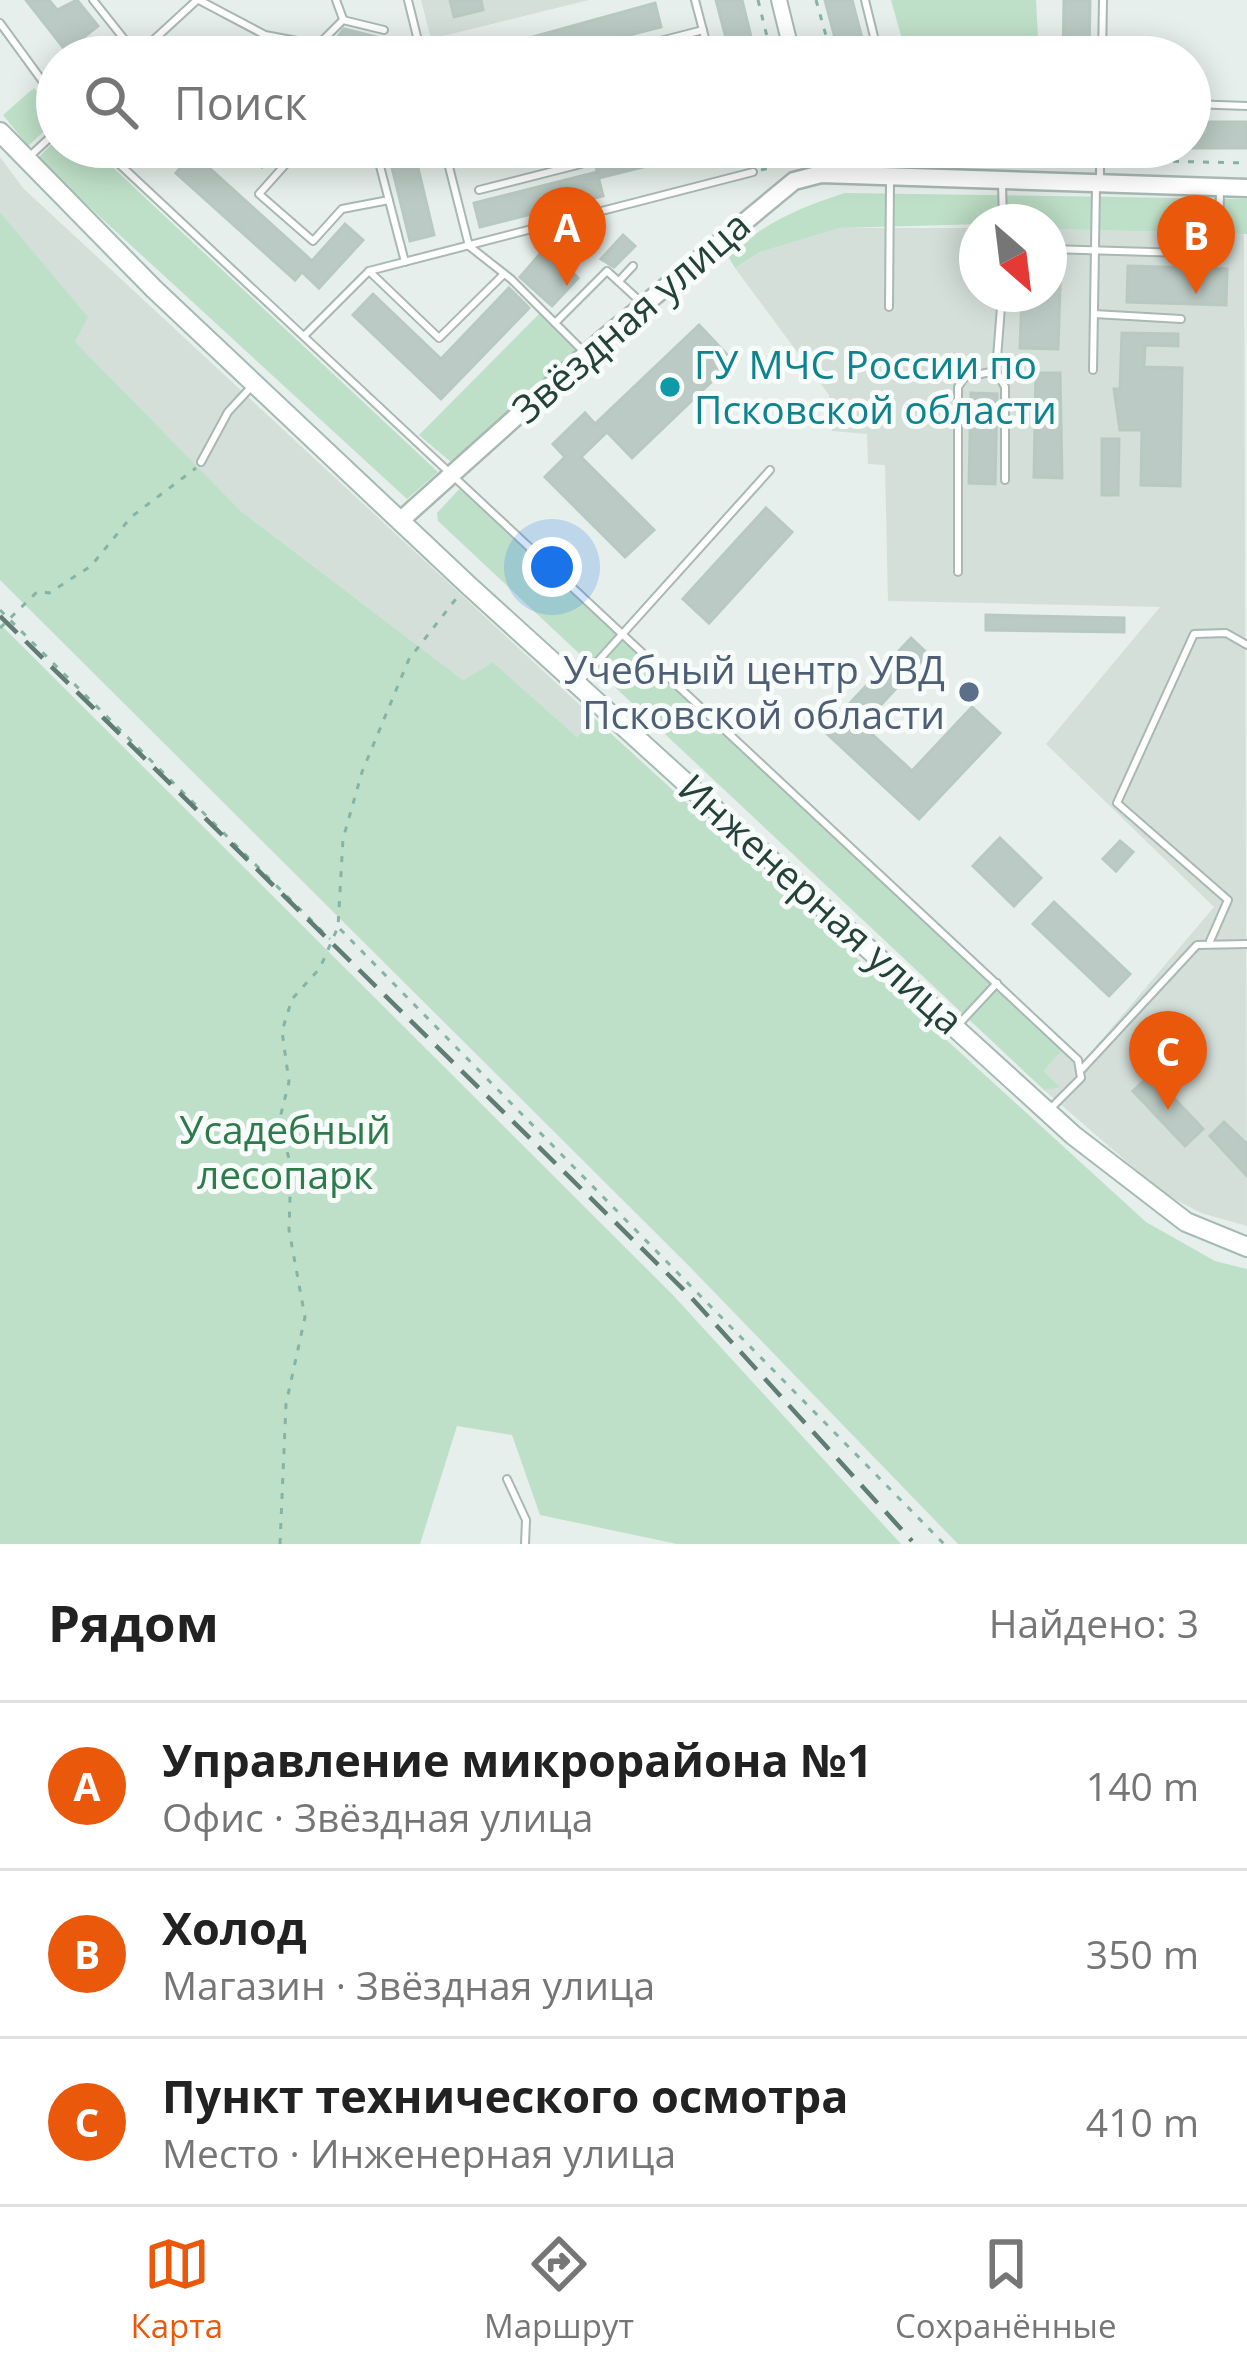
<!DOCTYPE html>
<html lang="ru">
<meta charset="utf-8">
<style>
:root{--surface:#fff;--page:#f2f2f2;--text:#222;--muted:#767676;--line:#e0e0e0;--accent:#ea580c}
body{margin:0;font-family:"Open Sans",sans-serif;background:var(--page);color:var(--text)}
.compass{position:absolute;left:959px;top:204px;width:108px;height:108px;border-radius:50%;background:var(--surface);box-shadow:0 6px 30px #0003;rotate:152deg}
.you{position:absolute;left:552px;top:567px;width:42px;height:42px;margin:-30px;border:9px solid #fff;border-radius:50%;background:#1a73e8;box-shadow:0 0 0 18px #1a73e833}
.badge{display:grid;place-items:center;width:78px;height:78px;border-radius:50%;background:var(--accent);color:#fff;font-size:39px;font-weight:700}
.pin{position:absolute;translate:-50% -99px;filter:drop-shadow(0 3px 6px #0008)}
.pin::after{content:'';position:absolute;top:63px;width:42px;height:36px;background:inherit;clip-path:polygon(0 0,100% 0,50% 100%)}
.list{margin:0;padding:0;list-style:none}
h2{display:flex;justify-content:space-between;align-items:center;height:156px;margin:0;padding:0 48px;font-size:51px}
h2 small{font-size:39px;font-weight:400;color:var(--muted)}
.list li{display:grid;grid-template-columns:78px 1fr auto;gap:36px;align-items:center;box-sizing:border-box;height:168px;padding:0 48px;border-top:3px solid var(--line)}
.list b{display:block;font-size:45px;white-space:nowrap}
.list p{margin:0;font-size:39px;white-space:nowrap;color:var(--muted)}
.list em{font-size:39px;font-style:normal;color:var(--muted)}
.icon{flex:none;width:66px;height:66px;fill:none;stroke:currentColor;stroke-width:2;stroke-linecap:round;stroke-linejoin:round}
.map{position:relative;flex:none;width:1247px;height:1544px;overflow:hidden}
.search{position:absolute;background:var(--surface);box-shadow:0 6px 30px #0003;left:36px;right:36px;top:36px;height:132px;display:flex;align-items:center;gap:30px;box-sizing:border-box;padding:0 42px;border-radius:66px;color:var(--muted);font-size:45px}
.sheet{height:660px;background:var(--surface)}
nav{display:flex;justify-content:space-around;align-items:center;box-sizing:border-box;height:168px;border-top:3px solid var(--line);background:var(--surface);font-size:33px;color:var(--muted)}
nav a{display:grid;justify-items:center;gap:6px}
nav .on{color:var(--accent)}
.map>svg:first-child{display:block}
.built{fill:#d4dfda}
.green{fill:#bfe0c8}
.building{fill:#bbcac4;stroke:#b8c9c2;stroke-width:3}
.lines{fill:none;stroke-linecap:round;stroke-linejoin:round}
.service-casing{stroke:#a8b8b2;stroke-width:10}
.minor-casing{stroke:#a8b8b2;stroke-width:18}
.tertiary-casing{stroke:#a8b8b2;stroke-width:21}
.secondary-casing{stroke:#a4bbb3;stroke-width:22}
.path{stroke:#86b3a5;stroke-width:3;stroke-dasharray:6 9;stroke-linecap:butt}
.service{stroke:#fff;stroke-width:6}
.minor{stroke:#fff;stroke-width:14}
.tertiary{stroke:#fff;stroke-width:16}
.secondary{stroke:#fff;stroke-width:18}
.rail{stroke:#5f7d75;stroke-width:4.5;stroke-dasharray:24 12;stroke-linecap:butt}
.culture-dot{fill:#0f9aa8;stroke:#f7fbf9;stroke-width:4.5}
.service-dot{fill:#5c6f8a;stroke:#f7fbf9;stroke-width:4.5}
.labels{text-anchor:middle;stroke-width:10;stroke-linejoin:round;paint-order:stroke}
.street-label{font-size:39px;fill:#24423a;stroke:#f7fbf9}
.culture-label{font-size:39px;fill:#0d838f;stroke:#f7fbf9;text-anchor:start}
.service-label{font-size:39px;fill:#4e5e75;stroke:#f7fbf9;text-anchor:end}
.park-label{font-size:39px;fill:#2d7a4b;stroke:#f7fbf9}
</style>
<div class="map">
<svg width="1247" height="1544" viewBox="0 0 1247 1544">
<rect width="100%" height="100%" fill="#e6efeb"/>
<g class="built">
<polygon points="421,0 589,0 431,39"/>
<polygon points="0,157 23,188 595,719 577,737 493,662 463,680 242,512 74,342 87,317 0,212"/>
<polygon points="840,228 977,228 977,294 1049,294 1049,229 1244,234 1247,1226 1201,1213 1163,1193 1044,1090 1059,1086 1044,1071 1063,1049 1082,1063 1214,907 1046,744 1160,607 888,601 885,465 868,464 867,434 832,431 829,395 735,268 760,252"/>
</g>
<g class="green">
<polygon points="891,0 1036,0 1039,57 907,57"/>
<polygon points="34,88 57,119 28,146 3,115"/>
<polygon points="57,139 57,147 91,147 438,472 407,499 37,159"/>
<path d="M 845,193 L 1247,199 L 1247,234 L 1049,229 L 1049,222 L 840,228 L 760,252 L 735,268 L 728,256 C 762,224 800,207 845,193 Z"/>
<polygon points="0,212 88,317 75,342 242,512 463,680 493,662 577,737 595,719 1146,1222 1215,1261 1247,1269 1247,1544 958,1544 688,1265 0,580"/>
<polygon points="539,314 577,351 452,463 419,435"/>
<polygon points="463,485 1063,1049 1044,1071 1060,1087 1044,1090 438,521 437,513"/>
<polygon points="0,624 672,1294 901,1544 677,1544 540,1515 512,1435 457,1426 420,1544 0,1544"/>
</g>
<g class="building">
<polygon points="26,0 49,0 57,10 77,0 98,26 66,51"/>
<polygon points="450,0 481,0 483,10 454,17"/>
<polygon points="716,0 742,0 756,57 731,57"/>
<polygon points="825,0 852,0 867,57 840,57"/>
<polygon points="1064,0 1090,0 1089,57 1063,57"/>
<polygon points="655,3 661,27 543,57 460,57"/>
<polygon points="344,29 385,39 390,57 322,57"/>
<rect x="1190" y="122" width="57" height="26"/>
<polygon points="160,147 186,147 312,261 345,224 363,240 319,288 302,272 295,280 176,173 181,167"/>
<polygon points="239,147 279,147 262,167"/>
<polygon points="387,147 413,147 434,235 410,241"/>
<polygon points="624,147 707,147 708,151 599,178 593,155"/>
<polygon points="597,172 603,196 480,227 474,203"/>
<polygon points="623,235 635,246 614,267 601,259"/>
<polygon points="546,247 578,278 552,306 520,277"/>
<polygon points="1049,256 1061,257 1058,349 1020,348 1022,294 1049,294"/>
<polygon points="1128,266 1227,269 1226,305 1127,302"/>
<polygon points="509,288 529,308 441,399 353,315 373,294 441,359"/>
<polygon points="699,325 733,361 632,458 607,432 581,457 654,530 625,557 545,477 565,457 553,444 585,413 595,424"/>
<polygon points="1122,333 1178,334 1178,346 1145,345 1144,367 1182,368 1180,486 1141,485 1142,430 1120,430 1114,389 1120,389"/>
<polygon points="1036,373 1060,373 1062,478 1034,477"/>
<polygon points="971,393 997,394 995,484 969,483"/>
<polygon points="1102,439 1119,439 1118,495 1102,495"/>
<polygon points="766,508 792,532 709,623 683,599"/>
<polygon points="986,615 1124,618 1124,632 986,630"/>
<polygon points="911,638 928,654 862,725 912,771 972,707 1000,733 919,819 824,731"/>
<polygon points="1000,838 1041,878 1014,906 973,866"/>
<polygon points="1120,841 1133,852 1116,871 1103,859"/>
<polygon points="1054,902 1130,974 1109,996 1033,924"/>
<polygon points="1151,1074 1203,1129 1185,1146 1133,1091"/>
<polygon points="1224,1122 1247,1144 1247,1176 1210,1136"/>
</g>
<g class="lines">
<defs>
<g id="service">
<polyline points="93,0 136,54"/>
<polyline points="199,0 265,35 318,45 343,20 384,30"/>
<polyline points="336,0 343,19"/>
<polyline points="408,0 422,57"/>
<polyline points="695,0 710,57"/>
<polyline points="865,0 879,57"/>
<polyline points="0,23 57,101"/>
<polyline points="135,57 197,0"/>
<polyline points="598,57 703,30"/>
<polyline points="1102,57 1103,0"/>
<polyline points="1190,104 1247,106"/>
<polyline points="101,147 1078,1060 1081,1078 1050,1109"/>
<polyline points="301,147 259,194 313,241 342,209 389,200"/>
<polyline points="375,147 405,262"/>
<polyline points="444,147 469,246 511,279 585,353"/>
<polyline points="31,155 57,131"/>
<polyline points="1100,179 1100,147"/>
<polyline points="1002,183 1003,222"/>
<polyline points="479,190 581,164 576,147"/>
<polyline points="1049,249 1219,254 1220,188"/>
<polyline points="369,271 439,338 504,274"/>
<polyline points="619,281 633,266"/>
<polyline points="889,307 890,180"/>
<polyline points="1094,314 1181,319"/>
<polyline points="555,323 607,271 643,304"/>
<polyline points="304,336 369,271 753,172"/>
<polyline points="1093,370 1096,187"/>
<polyline points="996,371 1005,387 1005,480"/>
<polyline points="201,462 228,412 252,386"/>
<polyline points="958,572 958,387 965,377 996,371 1002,294"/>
<polyline points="581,680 770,470"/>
<polyline points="1210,941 1228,900 1117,803 1194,634 1226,633 1247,645"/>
<polyline points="959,1024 997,983"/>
<polyline points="1082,1069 1197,945 1247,944"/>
<polyline points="507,1479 526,1520 525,1544"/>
</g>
<g id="minor">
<polyline points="779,0 793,57"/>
<polyline points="815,147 821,174"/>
</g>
<polyline id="tertiary" points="401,520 605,337 794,181 821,174 1247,188"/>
<polyline id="secondary" points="0,132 154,289 467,584 1073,1135 1186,1222 1247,1247"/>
</defs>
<use href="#service" class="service-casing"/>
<use href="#minor" class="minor-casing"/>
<use href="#tertiary" class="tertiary-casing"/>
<use href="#secondary" class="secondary-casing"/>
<g class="path">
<polyline points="758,0 772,57"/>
<polyline points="816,0 832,57"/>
<polyline points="857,147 859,152 1091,159"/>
<polyline points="1113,160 1247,163"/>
<polyline points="761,170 796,161 793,147"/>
<polyline points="0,610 330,939"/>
<polyline points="0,628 38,591 49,593 91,566 131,517 196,468"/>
<polyline points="340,929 944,1544"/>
<polyline points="280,1544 286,1404 305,1317 289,1230 291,1166 279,1122 289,1082 282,1031 292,999 320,968 338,927 343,839 362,772 409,659 459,595"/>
</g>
<use href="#service" class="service"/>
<use href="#minor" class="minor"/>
<use href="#tertiary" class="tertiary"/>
<use href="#secondary" class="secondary"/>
<polyline class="rail" points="0,616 688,1294 912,1541"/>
</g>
<circle class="culture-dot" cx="670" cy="387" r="12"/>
<circle class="service-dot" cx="969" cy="692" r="12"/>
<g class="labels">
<g class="street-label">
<text transform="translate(631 317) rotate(-41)" y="14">Звёздная улица</text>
<text transform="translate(821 904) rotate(42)" y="14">Инженерная улица</text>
</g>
<g class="culture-label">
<text x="694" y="379">ГУ МЧС России по<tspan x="694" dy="45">Псковской области</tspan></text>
</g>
<g class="service-label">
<text x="945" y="684">Учебный центр УВД<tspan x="945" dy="45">Псковской области</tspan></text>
</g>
<g class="park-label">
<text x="285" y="1144">Усадебный<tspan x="285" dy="45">лесопарк</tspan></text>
</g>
</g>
</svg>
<svg class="compass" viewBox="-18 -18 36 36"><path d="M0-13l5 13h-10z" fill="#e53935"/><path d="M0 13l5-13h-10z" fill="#767676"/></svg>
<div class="you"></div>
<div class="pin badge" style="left:567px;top:286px">A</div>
<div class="pin badge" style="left:1196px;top:294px">B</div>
<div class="pin badge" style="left:1168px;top:1110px">C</div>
<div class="search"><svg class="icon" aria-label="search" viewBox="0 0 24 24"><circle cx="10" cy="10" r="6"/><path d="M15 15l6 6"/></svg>Поиск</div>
</div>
<section class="sheet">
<h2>Рядом<small>Найдено: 3</small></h2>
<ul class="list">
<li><span class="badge">A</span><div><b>Управление микрорайона №1</b><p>Офис · Звёздная улица</p></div><em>140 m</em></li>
<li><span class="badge">B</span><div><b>Холод</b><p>Магазин · Звёздная улица</p></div><em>350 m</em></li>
<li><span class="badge">C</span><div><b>Пункт технического осмотра</b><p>Место · Инженерная улица</p></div><em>410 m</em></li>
</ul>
</section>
<nav>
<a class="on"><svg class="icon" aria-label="map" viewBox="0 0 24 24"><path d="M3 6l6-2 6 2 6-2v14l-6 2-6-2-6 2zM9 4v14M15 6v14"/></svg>Карта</a>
<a><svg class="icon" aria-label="directions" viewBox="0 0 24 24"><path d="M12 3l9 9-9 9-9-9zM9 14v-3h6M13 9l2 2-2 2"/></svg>Маршрут</a>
<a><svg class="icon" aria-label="saved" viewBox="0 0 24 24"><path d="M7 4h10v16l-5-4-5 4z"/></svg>Сохранённые</a>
</nav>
